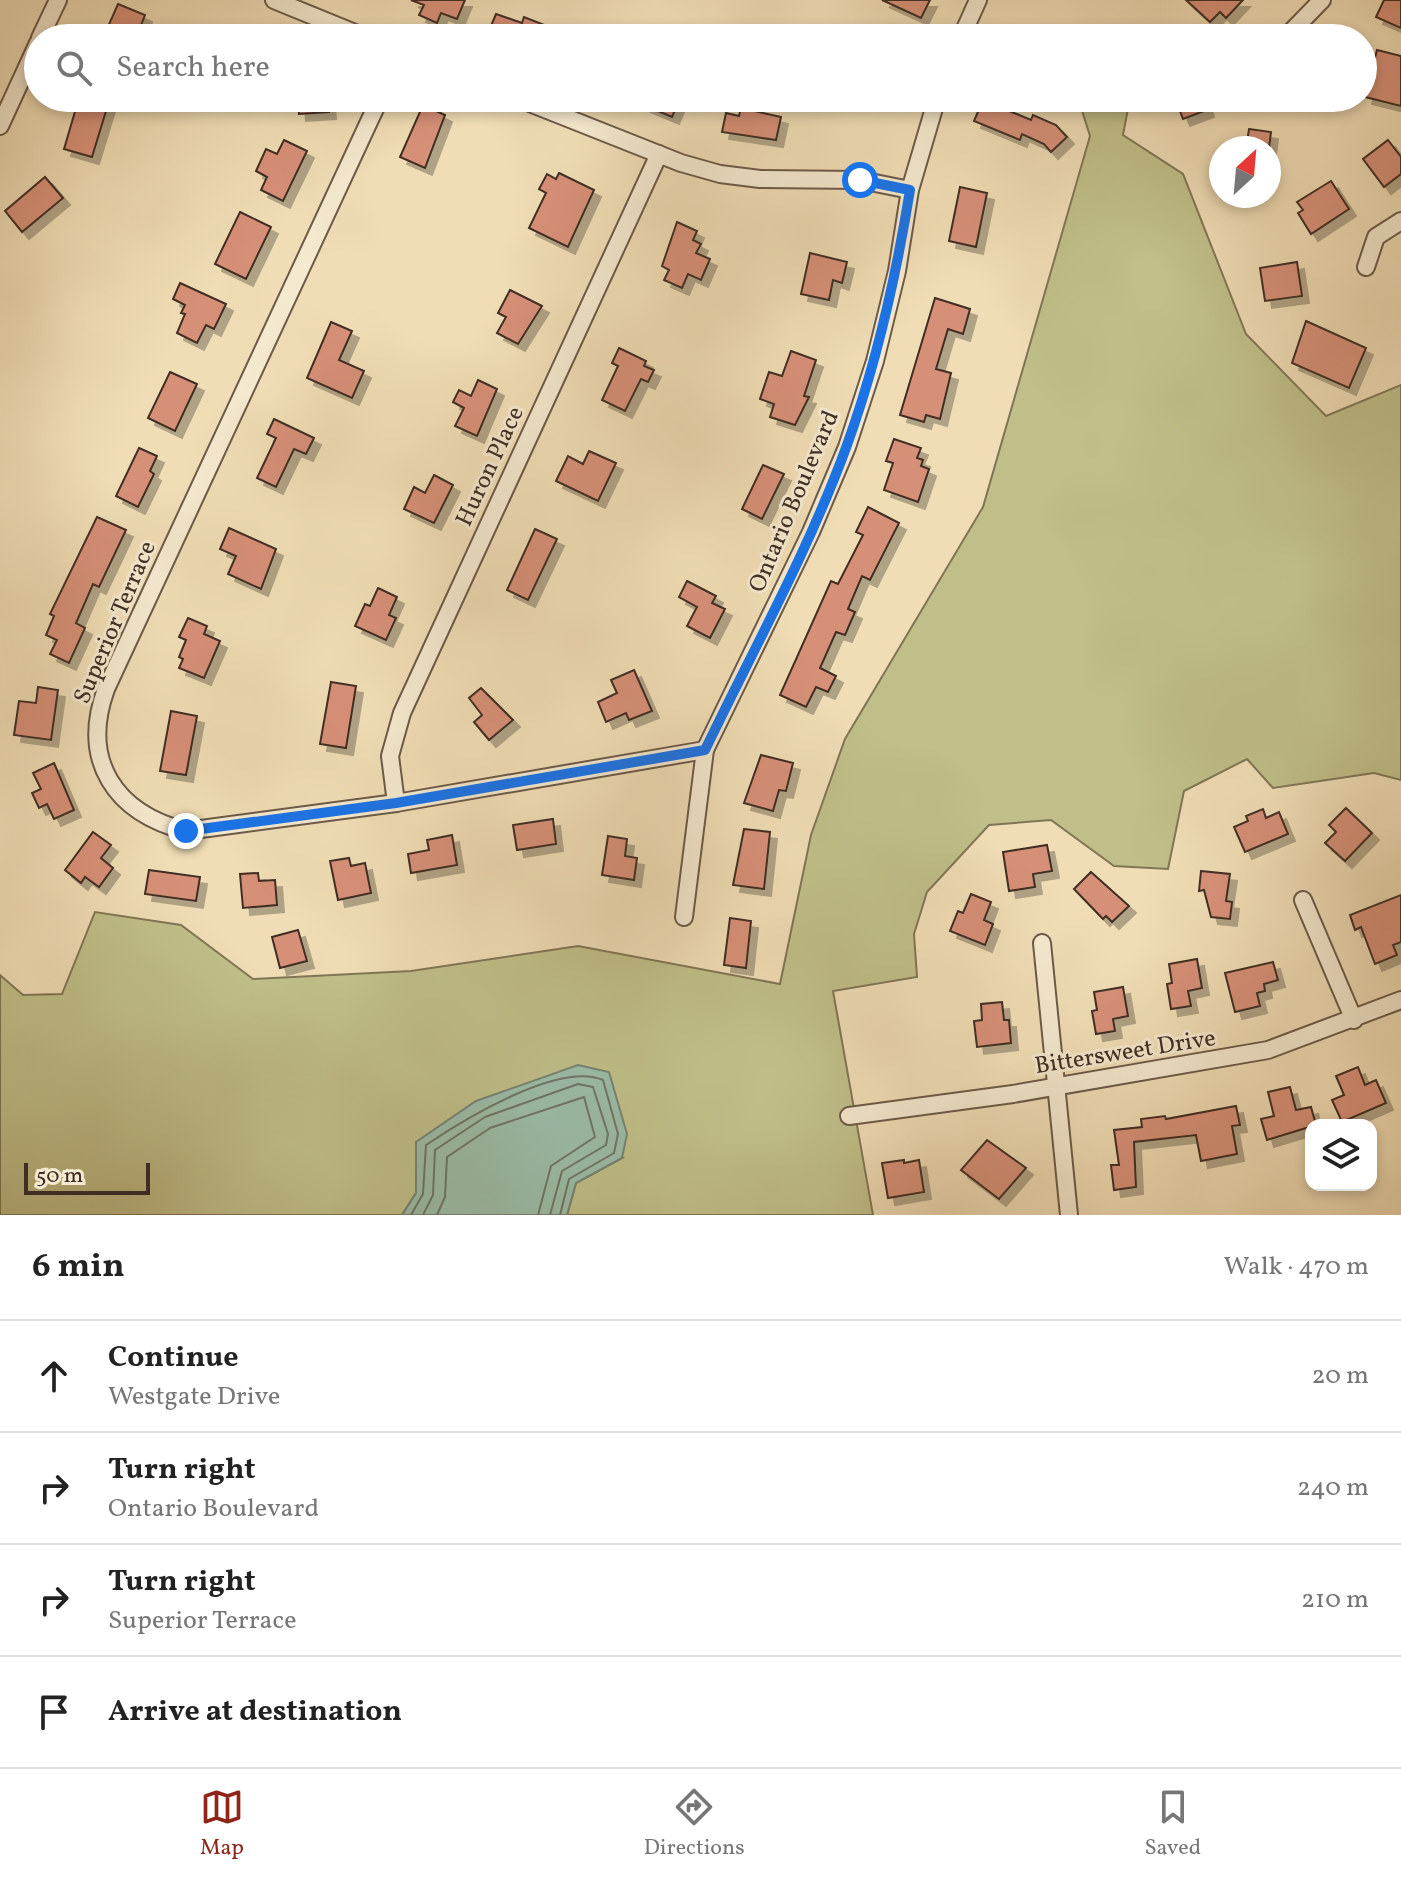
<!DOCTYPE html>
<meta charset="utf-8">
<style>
:root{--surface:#fff;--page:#f6f6f6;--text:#222;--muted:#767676;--line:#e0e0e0;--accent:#8f2418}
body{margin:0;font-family:Vollkorn,serif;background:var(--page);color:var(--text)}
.controls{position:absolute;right:24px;bottom:24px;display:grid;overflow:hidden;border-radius:16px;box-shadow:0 4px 12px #0003}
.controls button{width:72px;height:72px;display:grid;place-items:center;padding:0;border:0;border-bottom:2px solid var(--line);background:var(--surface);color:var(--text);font:40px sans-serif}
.compass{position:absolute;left:1209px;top:136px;width:72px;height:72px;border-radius:50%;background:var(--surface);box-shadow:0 4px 12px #0003;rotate:26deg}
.scale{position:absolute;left:24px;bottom:20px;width:126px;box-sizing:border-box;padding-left:8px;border:4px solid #402e24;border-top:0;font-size:22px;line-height:28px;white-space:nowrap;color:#402e24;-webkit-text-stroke:6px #f5e9cf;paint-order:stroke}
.stop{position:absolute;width:24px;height:24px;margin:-18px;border:6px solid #1a73e8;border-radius:50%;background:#fff}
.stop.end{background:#1a73e8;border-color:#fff;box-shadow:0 2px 8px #0008}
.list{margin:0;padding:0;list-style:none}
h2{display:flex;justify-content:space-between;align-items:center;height:104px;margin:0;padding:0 32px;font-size:34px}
h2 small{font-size:26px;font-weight:400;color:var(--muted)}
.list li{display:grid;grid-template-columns:52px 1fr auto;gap:24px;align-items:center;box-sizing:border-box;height:112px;padding:0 32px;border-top:2px solid var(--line)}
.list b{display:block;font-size:30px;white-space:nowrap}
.list p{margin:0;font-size:26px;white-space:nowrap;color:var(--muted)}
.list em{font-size:26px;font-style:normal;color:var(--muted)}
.icon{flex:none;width:44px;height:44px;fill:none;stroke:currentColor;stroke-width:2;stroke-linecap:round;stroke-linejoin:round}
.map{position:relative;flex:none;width:1401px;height:1215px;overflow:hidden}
.search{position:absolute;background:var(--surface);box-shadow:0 4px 12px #0003;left:24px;right:24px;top:24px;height:88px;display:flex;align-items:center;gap:20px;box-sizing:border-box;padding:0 28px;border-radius:44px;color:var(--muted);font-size:30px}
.sheet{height:552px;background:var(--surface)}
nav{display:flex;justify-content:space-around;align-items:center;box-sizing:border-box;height:112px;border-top:2px solid var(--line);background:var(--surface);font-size:22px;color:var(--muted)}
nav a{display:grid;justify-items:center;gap:4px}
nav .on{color:var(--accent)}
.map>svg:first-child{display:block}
.green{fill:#c0bf89;stroke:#807656;stroke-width:2}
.water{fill:#9bbda9;stroke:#778474;stroke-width:2}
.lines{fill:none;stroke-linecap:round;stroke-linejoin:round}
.shore{stroke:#6e7666;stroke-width:2}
.building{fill:#d79078;stroke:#402e24;stroke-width:2;filter:url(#shadow)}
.minor-casing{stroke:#6c5a48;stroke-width:20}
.minor{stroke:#f5e9cf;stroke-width:16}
.route{stroke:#1a73e8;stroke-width:10}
.labels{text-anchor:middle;stroke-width:6;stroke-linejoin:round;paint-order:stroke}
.street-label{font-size:24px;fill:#402e24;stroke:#f5e9cf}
</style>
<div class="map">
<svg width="1401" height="1215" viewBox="0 0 1401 1215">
<defs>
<filter id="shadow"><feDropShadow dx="7" dy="7" stdDeviation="0" flood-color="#0004"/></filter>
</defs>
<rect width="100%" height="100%" fill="#f0ddb5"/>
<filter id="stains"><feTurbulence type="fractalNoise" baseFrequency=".0025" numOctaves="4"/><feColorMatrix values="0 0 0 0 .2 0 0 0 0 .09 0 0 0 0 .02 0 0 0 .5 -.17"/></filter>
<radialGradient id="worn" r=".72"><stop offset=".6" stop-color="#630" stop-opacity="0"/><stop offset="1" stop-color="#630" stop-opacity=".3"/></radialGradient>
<polygon class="green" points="1078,98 1130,98 1123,135 1183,174 1246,334 1326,416 1401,385 1401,780 1374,773 1273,788 1247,759 1184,791 1168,869 1114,866 1051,820 989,825 927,892 914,934 917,977 833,991 873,1215 567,1215 576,1183 622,1158 416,1142 416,1193 402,1215 0,1215 0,975 23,995 62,994 95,912 181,925 253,979 411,971 578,946 780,984 811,835 845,739 983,507 1090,136"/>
<polygon class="water" points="578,1065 609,1072 627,1134 622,1158 576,1183 567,1215 402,1215 416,1193 416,1142 476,1101"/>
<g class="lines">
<g class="shore">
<path d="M 411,1215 L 423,1194 L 426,1145 C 463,1120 559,1061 603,1080 L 618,1134 L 614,1153 L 569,1179 L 560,1215"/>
<polyline points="423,1215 433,1195 435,1150 485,1117 578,1084 593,1087 608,1134 606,1145 562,1171 550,1215"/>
<polyline points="437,1215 445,1197 447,1157 490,1128 584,1097 595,1137 551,1166 538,1215"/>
</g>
</g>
<g class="building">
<polygon points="411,0 465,0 457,19 441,13 437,23 419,15 424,5"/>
<polygon points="882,0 930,0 921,18"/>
<polygon points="1186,0 1243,0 1226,18 1220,12 1210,22"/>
<polygon points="1384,0 1401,0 1401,28 1376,17"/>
<polygon points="118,4 145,15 136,38 103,38"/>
<polygon points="496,14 522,23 524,17 547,26 542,38 500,38 488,33"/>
<polygon points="1377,50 1401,56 1401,106 1365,97"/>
<polygon points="79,98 110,98 92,157 64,149"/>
<polygon points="298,98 328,98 329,112 299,114"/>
<polygon points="627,98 680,98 672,117"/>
<polygon points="1175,98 1203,98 1207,110 1183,119"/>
<polygon points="983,100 1031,120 1033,115 1056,125 1067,137 1051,152 1044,144 1022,134 1020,140 974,121"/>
<polygon points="423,105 445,115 425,168 400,157"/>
<polygon points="741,108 781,117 776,140 722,132 726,113 739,116"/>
<polygon points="1249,129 1271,132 1269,148 1246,148"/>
<polygon points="284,140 307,151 283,201 261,190 267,177 256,171 266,149 277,154"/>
<polygon points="1388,140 1401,157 1401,174 1384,187 1363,159"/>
<polygon points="559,173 594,190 568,247 529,228 546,193 539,189 547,174 556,179"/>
<polygon points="45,177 63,198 22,232 5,211"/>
<polygon points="1331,181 1349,209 1311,234 1298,213 1303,210 1297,202"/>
<polygon points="960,187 987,193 976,247 949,241"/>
<polygon points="240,212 271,227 246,279 215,264"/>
<polygon points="677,222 697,231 693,240 701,244 696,253 710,259 701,280 688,274 682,288 664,280 669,270 662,266"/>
<polygon points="810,253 847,262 842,283 833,280 829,300 801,294"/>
<polygon points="1297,262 1302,296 1265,301 1260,268"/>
<polygon points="180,283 226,304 214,329 206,325 197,343 177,333 185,314 181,313 185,305 173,299"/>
<polygon points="510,290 542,306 518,344 497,333 506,317 498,313"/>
<polygon points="935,298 970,309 963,334 948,329 936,369 951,373 940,419 926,415 924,422 900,415"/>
<polygon points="1306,321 1366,348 1349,388 1292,363"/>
<polygon points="331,322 352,331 339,360 364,371 352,398 307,378"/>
<polygon points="619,348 646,361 644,366 654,370 648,382 641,379 625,411 602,400 618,366 612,363"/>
<polygon points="791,351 816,360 804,396 809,397 795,425 770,417 774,404 760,399 769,372 782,376"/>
<polygon points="170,372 197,384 175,431 148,418"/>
<polygon points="478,380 497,389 477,436 455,426 464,408 453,402 459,390 471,396"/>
<polygon points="274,419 314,438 306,454 294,449 276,487 257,478 276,438 267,434"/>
<polygon points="894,439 921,448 917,458 923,460 921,466 929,469 918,502 884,490 893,463 886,461"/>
<polygon points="139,448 157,456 150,471 154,474 138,507 116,496"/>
<polygon points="589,451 616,463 598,501 556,481 568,456 583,464"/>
<polygon points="763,465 784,474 762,519 742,509"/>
<polygon points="434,475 453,485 434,523 404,509 414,487 425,493"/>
<polygon points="868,507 899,523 870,580 862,576 848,609 855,612 845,635 836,632 820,668 836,676 828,692 816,687 806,707 780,695 831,581 838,584 863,535 856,532"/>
<polygon points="97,517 126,530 99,587 93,584 76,623 85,628 69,663 50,654 57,640 46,635 54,616 50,614"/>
<polygon points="229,528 276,549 261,589 228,574 236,556 220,549"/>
<polygon points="535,529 557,539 528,600 507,590"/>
<polygon points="687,581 716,596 712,603 725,609 710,638 687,626 697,607 679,597"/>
<polygon points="378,588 397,597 389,615 396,618 386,640 355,626 365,604 370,606"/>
<polygon points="188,618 207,626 204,634 220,641 204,678 179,668 183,659 179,657 186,640 179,637"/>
<polygon points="634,670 652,711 629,720 626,713 606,722 598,702 617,693 611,680"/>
<polygon points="331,682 356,686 346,748 320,744"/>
<polygon points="38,687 58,690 51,740 14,735 19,701 36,703"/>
<polygon points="481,688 513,720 489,740 474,722 482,715 469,698"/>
<polygon points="171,711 197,716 186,775 160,771"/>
<polygon points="761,755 793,763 786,791 779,790 773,811 744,803"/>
<polygon points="54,763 74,810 54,819 47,804 39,808 32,793 41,789 33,773"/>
<polygon points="1346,808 1372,833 1345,861 1325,843 1336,832 1329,825"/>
<polygon points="1263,809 1266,818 1279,812 1288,834 1245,852 1234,827 1248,821 1246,816"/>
<polygon points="553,819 556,844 517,850 513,825"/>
<polygon points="744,829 770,832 764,889 733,885"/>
<polygon points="93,832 111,845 101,858 113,868 99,887 85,877 81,883 65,870"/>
<polygon points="452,835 457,865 411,873 408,854 429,850 427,840"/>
<polygon points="608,836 627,839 625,856 637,858 634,880 602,875"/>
<polygon points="1047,845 1052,871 1033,874 1035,887 1009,891 1003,852"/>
<polygon points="349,858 351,866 365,863 371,893 338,900 330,861"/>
<polygon points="149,870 200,877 196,901 145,894"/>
<polygon points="1201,871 1230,874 1226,901 1232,902 1230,919 1211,917 1204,890 1199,891"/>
<polygon points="1091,872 1129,906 1112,922 1106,916 1103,919 1074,889"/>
<polygon points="258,873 259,881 275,880 277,905 243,908 240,874"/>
<polygon points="971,894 991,902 984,920 993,924 985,945 950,931 958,911 963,913"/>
<polygon points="1401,895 1401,942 1393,945 1397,955 1375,964 1361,927 1355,930 1350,915"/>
<polygon points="730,918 751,921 746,968 724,965"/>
<polygon points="298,930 307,961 280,968 272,937"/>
<polygon points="1197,959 1202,988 1188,991 1191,1006 1171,1009 1167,984 1172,983 1169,964"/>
<polygon points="1273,962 1278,980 1264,984 1265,991 1257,993 1260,1006 1235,1012 1225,973"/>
<polygon points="1123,987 1128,1016 1113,1019 1115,1031 1096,1034 1092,1011 1097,1010 1094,992"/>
<polygon points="1002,1002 1004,1020 1009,1020 1011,1043 977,1047 974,1021 982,1020 981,1004"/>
<polygon points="1358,1067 1365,1085 1376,1080 1386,1103 1342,1122 1332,1100 1344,1095 1336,1076"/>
<polygon points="1290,1087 1296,1110 1311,1107 1316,1125 1267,1140 1261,1119 1274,1116 1268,1092"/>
<polygon points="1236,1106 1240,1125 1232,1126 1237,1154 1201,1161 1196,1135 1134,1142 1136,1187 1114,1190 1111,1165 1119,1165 1114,1130 1142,1127 1141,1119 1165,1116 1166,1119"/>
<polygon points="987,1140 1026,1168 999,1199 961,1170"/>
<polygon points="904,1160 904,1163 919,1160 924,1192 888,1198 882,1163"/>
</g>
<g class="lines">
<defs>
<g id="minor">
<polyline points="274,0 367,38"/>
<polyline points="40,38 58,0"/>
<polyline points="961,38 978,0"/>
<polyline points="1285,38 1322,0"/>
<path d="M 380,98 L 106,689 C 80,761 115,813 186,831 L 396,803 L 705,750"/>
<polyline points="517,98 681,163 720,174 760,179 860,180 910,190"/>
<polyline points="0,126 38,43"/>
<polyline points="1366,267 1376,237 1401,221"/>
<polyline points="396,803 390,756 402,713 659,154"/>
<polyline points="1303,900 1354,1020"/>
<polyline points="684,917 705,750 811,532 847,447 875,361 897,271 910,190 937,98"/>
<polyline points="1042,943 1069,1215"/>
<polyline points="849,1116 1013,1094 1268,1050 1401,1000"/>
</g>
</defs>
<use href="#minor" class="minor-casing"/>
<use href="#minor" class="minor"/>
</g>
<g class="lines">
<path class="route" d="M 186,831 L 396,803 L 705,750 C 753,650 809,550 847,445 C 877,362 896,277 910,190 L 860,180"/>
</g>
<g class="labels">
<g class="street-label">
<text transform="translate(489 466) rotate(-65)" y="8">Huron Place</text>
<text transform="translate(793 501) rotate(-67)" y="8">Ontario Boulevard</text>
<text transform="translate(114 622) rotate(-67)" y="8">Superior Terrace</text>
<text transform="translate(1125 1051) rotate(-9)" y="8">Bittersweet Drive</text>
</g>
</g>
<rect width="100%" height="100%" filter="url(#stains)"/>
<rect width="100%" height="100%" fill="url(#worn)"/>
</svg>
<div class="controls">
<button><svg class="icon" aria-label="layers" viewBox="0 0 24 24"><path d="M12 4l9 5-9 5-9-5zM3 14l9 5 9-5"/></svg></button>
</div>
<svg class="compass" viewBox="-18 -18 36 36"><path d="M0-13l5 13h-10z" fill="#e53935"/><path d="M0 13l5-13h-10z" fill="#767676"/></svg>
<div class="scale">50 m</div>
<div class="stop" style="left:860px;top:180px"></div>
<div class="stop end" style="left:186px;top:831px"></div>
<div class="search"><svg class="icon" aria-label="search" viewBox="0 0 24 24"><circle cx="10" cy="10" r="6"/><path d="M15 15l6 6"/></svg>Search here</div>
</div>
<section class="sheet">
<h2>6 min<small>Walk · 470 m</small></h2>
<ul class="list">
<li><svg class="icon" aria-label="ahead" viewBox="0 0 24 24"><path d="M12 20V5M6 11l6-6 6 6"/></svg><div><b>Continue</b><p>Westgate Drive</p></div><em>20 m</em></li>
<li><svg class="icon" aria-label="right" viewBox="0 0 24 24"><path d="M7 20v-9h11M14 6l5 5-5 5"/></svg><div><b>Turn right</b><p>Ontario Boulevard</p></div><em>240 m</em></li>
<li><svg class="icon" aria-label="right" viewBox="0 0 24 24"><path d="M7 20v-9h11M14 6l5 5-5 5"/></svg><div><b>Turn right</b><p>Superior Terrace</p></div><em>210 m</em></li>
<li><svg class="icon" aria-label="arrive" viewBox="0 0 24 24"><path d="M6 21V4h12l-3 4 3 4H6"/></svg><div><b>Arrive at destination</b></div></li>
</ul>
</section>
<nav>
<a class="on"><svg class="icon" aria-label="map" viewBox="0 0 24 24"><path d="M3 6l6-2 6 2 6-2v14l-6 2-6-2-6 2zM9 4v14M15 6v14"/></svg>Map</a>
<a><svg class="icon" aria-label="directions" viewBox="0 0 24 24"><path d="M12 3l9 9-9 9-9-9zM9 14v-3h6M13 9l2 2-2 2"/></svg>Directions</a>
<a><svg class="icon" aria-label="saved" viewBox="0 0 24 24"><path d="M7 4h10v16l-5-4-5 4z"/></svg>Saved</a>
</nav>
